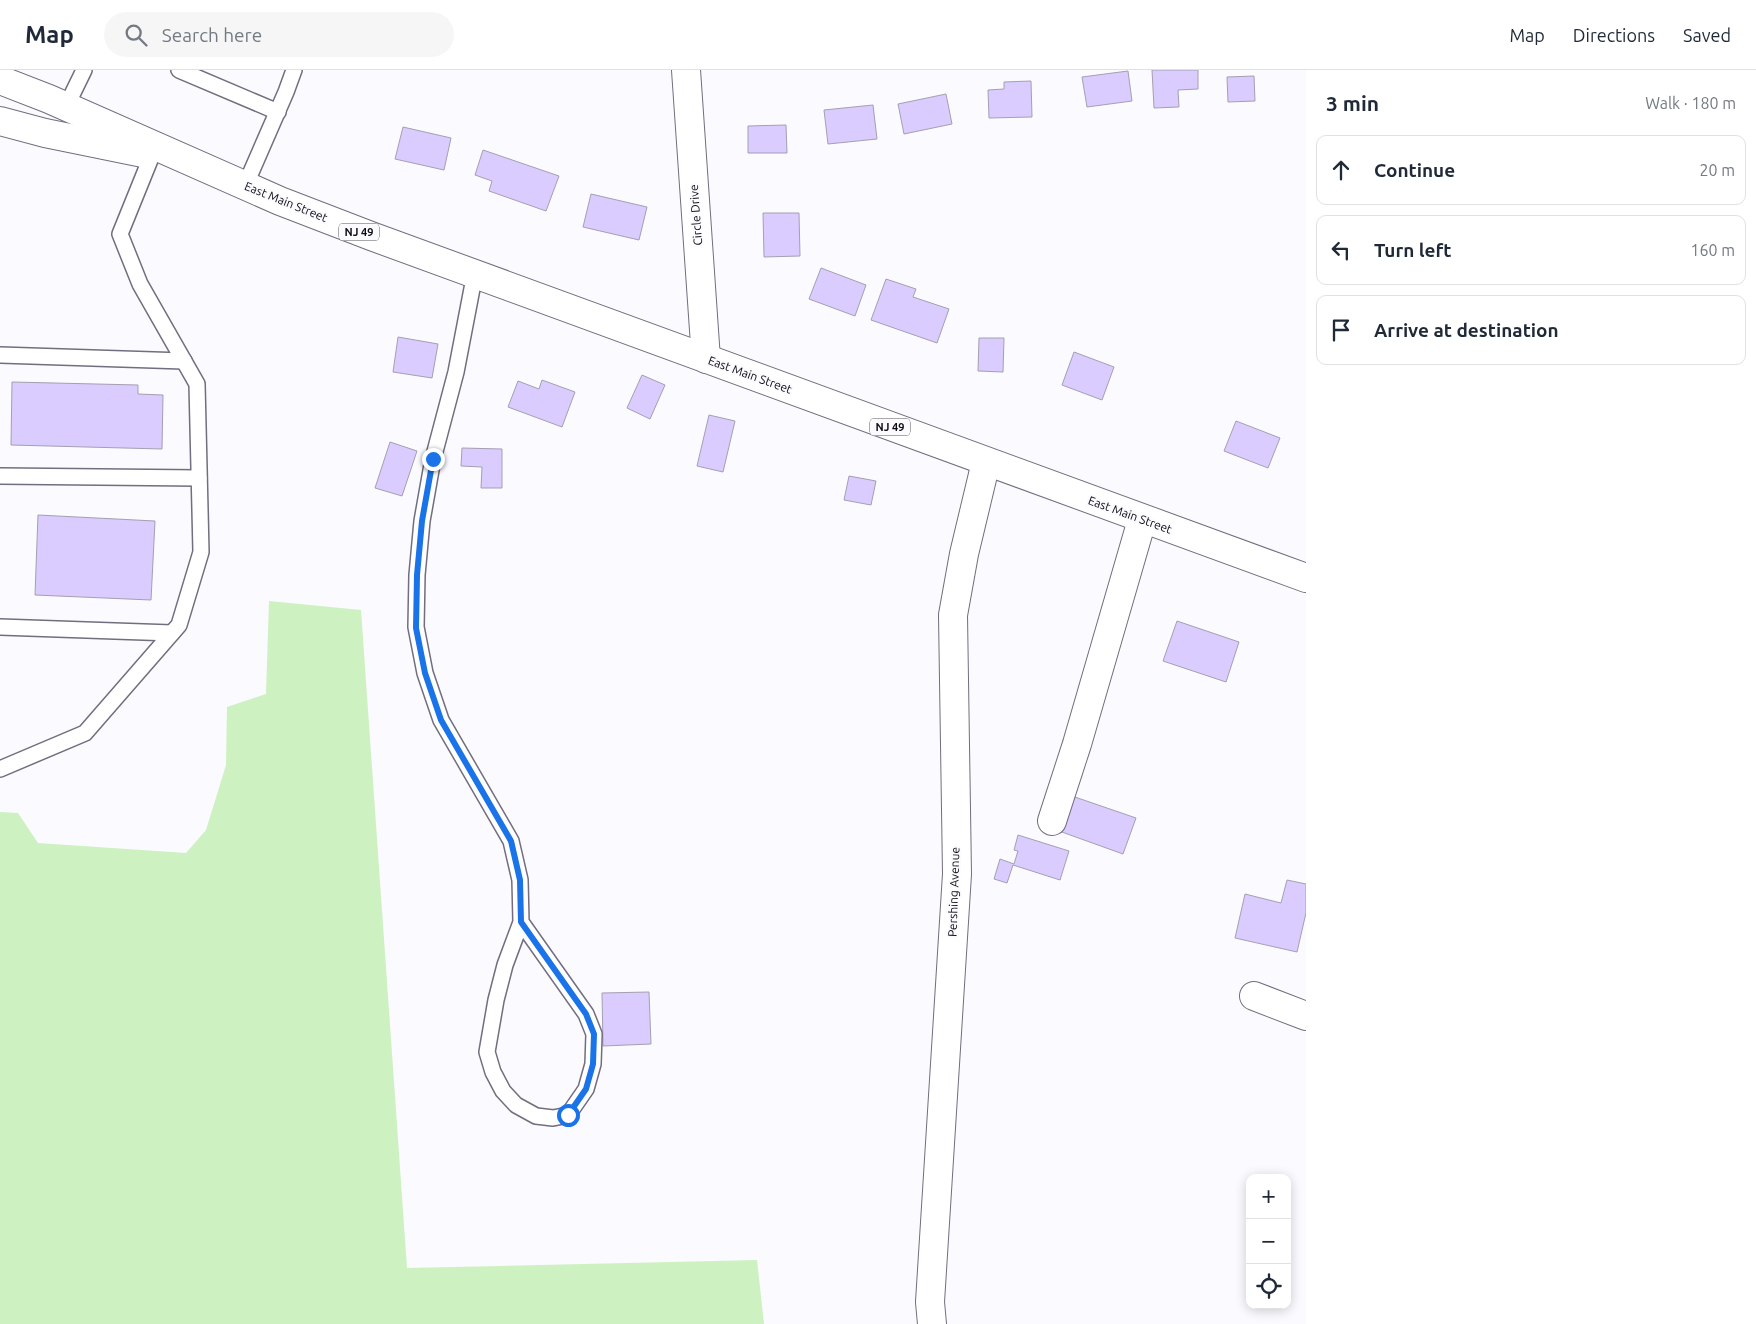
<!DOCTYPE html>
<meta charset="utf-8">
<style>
:root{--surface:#fff;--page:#f6f6f7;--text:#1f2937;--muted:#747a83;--line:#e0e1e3}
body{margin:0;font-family:Ubuntu,sans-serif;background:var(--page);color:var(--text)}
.controls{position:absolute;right:15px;bottom:15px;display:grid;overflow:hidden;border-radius:10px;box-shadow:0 2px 12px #0003}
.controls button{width:45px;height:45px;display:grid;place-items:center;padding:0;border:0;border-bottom:1px solid var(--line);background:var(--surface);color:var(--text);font:25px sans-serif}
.stop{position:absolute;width:15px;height:15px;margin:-11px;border:4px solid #1a73e8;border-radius:50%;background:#fff}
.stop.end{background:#1a73e8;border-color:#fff;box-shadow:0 1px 5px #0008}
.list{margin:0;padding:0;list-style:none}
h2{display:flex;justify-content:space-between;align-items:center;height:65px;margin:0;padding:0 20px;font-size:21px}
h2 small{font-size:16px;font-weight:400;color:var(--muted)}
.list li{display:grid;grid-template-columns:32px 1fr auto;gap:15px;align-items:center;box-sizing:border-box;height:70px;margin:0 10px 10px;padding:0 10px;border:1px solid var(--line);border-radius:10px}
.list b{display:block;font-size:19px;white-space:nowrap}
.list em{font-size:16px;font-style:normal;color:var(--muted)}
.icon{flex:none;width:28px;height:28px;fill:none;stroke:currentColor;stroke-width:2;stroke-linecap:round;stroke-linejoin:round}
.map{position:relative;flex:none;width:1306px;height:1254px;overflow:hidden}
header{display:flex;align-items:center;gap:30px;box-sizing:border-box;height:70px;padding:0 25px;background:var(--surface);border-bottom:1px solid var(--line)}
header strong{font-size:24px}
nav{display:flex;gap:28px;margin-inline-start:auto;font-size:18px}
.search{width:350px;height:45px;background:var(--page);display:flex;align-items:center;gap:12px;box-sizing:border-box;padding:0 18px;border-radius:28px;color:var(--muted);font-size:19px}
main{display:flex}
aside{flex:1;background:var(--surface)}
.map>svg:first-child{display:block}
.green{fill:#cdf1c1}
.building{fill:#daccfe;stroke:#a49fb2}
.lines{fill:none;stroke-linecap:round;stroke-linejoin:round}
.lane-casing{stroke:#726d7f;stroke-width:18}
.street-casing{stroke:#726d7f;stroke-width:30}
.highway-casing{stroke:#726d7f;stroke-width:30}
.lane{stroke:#fff;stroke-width:15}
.street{stroke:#fff;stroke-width:28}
.highway{stroke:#fff;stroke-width:28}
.route{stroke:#1a73e8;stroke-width:6}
.labels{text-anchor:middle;stroke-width:4;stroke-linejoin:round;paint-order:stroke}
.shield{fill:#fbfafe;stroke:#56545a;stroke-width:1}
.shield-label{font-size:11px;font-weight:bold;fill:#0f0d13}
.street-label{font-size:12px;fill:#0f0d13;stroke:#fbfafe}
</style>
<header>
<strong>Map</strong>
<div class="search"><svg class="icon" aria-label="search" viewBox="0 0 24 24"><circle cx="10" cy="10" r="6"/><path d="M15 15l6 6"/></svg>Search here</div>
<nav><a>Map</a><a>Directions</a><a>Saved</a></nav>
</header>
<main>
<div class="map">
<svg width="1306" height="1254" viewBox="0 0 1306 1254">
<rect width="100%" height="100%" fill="#fbfafe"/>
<polygon class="green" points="269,531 361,540 407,1198 757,1190 764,1254 0,1254 0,742 18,743 38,773 186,783 206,760 226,695 227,637 266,624"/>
<g class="building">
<polygon points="1152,0 1198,0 1198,19 1178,20 1179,37 1154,38"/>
<polygon points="1128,1 1132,31 1087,37 1082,7"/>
<polygon points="1254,6 1255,31 1228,32 1227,7"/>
<polygon points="1031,11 1032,47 989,48 988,20 1004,19 1004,12"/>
<polygon points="946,24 952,54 904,64 898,34"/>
<polygon points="873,35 877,69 828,74 824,40"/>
<polygon points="786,55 787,83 748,83 748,56"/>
<polygon points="403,57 451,68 444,100 395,89"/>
<polygon points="483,80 559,106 546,141 489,121 492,111 475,105"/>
<polygon points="591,124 647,137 639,170 583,157"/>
<polygon points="763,143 799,143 800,186 764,187"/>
<polygon points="821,198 866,215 855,246 809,229"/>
<polygon points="886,209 916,219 913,227 949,239 937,273 871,250"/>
<polygon points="398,267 438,274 432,308 393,302"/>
<polygon points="979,268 1004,268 1003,302 978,301"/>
<polygon points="1074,282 1114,297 1102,330 1062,315"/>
<polygon points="642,305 665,315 650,349 627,338"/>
<polygon points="542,310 575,322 562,357 508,337 518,311 539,319"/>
<polygon points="12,312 138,315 138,324 163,325 162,379 11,375"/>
<polygon points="709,345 735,351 723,402 697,396"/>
<polygon points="1236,351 1280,368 1268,398 1224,381"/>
<polygon points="390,372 417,381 402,426 375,418"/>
<polygon points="462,378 502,379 502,418 481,418 482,397 461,396"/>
<polygon points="849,406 876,411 871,435 844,430"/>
<polygon points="38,445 155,451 151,530 35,525"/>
<polygon points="1177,551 1239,572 1226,612 1163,591"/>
<polygon points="1072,726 1136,748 1123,784 1059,761"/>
<polygon points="1018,765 1069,781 1060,810 1013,795 1007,813 994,809 1000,789 1014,794 1018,781 1014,780"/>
<polygon points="1287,810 1306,814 1306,843 1297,882 1235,868 1245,824 1281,833"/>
<polygon points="649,922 651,974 603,976 602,923"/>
</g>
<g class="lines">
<defs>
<g id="lane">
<polyline points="179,0 278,42"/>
<polyline points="66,37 84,0"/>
<polyline points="245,116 286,22 294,0"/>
<polyline points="475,203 456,302 433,389 422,451 417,505 416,557 425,603 441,650 511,771 520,810 521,852 505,895 496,930 487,982 493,1002 503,1021 516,1035 536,1046 553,1048 568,1045 586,1019 593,994 594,964 586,944 521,852"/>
<polyline points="0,285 184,291"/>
<polyline points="0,406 199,408"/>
<polyline points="0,557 172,563"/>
<polyline points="0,699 85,663 179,555 201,482 197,314 140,214 120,164 152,85"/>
</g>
<g id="street">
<polyline points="686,0 706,289"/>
<polyline points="1052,751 1077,674 1142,450"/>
<polyline points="1254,926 1306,946"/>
<polyline points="932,1254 930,1232 957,804 953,545 964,484 986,392"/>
</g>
<g id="highway">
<polyline points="0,10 49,29 280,131 371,166 1306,508"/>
<polyline points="0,51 45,63 143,83"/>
</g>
</defs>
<use href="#lane" class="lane-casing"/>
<use href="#street" class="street-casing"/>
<use href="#highway" class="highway-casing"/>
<use href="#lane" class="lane"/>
<use href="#street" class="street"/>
<use href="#highway" class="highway"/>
</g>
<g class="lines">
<polyline class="route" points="433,389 422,451 417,505 416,558 425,603 441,650 511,771 520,810 521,852 586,944 594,964 593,994 586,1019 568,1045"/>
</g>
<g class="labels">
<g class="shield">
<rect x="339" y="153.5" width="40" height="17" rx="4"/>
<rect x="870" y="348.5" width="40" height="17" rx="4"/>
</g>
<g class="shield-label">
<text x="359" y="166">NJ 49</text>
<text x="890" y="361">NJ 49</text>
</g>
<g class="street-label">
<text transform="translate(286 132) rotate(22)" y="4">East Main Street</text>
<text transform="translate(696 145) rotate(-94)" y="4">Circle Drive</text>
<text transform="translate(750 305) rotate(20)" y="4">East Main Street</text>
<text transform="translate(1130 445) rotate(20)" y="4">East Main Street</text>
<text transform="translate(954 822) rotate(-88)" y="4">Pershing Avenue</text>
</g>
</g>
</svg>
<div class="controls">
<button>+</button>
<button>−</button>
<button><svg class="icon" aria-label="locate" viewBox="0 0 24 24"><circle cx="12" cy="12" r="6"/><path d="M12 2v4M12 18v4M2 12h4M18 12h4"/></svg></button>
</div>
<div class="stop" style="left:568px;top:1045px"></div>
<div class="stop end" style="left:433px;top:389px"></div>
</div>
<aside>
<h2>3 min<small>Walk · 180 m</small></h2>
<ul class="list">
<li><svg class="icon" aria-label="ahead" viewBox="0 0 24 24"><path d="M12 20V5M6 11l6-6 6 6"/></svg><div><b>Continue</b></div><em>20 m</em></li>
<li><svg class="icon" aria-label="left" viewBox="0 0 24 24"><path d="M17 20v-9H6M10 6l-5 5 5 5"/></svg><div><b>Turn left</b></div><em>160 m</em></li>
<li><svg class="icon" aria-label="arrive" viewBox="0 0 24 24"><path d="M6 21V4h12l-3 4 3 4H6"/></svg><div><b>Arrive at destination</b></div></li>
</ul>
</aside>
</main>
